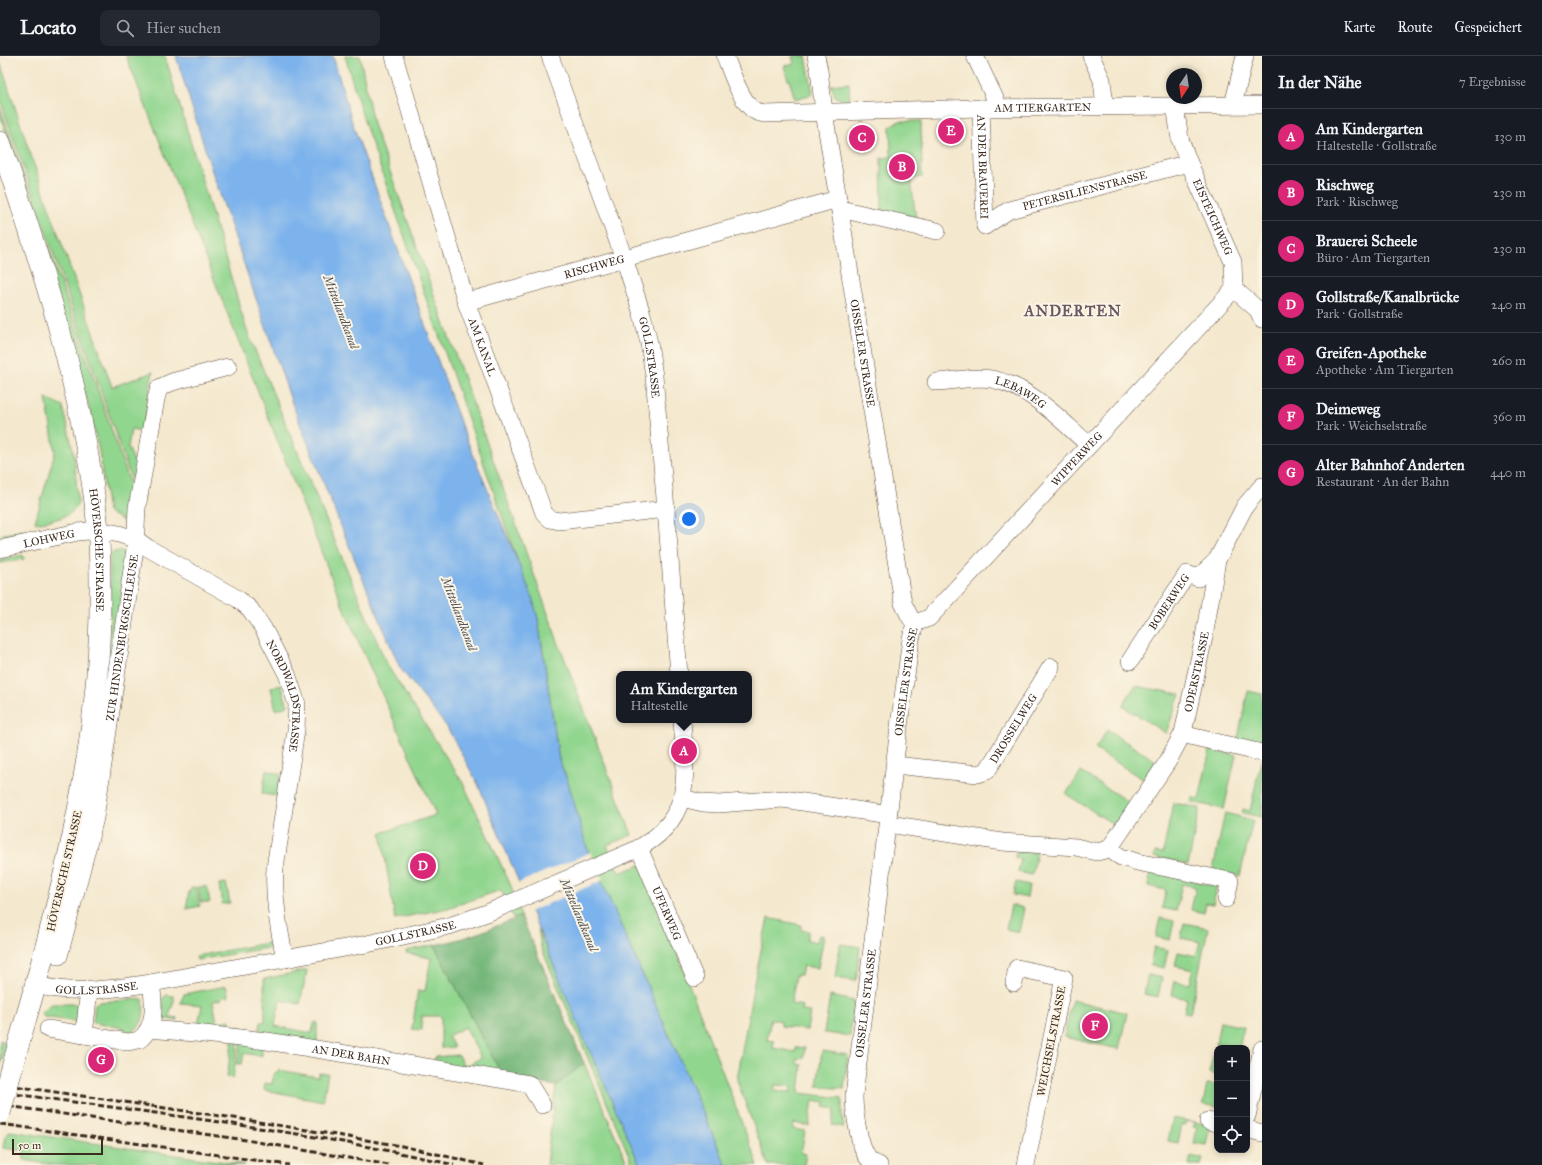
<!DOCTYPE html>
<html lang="de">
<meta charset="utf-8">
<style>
:root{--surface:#171b24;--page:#242831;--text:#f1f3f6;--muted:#9ea1a6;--line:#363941;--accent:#db2777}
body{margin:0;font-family:"IM FELL Great Primer",serif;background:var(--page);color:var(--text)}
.controls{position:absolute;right:12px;bottom:12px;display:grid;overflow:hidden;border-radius:8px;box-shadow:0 2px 6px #0003}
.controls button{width:36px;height:36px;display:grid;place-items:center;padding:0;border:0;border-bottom:1px solid var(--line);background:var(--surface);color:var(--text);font:20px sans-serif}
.compass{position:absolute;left:1166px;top:12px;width:36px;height:36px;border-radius:50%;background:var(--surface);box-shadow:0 2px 6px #0003;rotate:193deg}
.scale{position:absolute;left:12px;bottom:10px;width:91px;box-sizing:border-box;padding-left:4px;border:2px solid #3b2a1e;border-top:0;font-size:11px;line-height:14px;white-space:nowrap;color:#3b2a1e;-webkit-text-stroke:3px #fcf5e5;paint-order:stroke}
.you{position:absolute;left:689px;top:463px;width:14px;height:14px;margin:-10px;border:3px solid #fff;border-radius:50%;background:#1a73e8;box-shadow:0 0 0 6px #1a73e833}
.badge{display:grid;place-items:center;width:26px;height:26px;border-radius:50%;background:var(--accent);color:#fff;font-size:13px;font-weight:700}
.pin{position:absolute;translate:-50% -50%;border:2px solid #fff;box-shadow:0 1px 4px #0006}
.popup{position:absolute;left:616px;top:615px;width:136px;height:52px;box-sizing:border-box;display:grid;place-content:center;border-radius:8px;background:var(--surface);filter:drop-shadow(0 1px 3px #0005);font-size:13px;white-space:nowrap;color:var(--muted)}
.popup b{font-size:15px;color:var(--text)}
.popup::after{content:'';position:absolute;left:50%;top:100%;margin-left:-8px;border:8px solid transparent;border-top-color:var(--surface)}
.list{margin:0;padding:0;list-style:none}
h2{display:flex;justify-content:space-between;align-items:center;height:52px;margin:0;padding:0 16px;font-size:17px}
h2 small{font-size:13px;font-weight:400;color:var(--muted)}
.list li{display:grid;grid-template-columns:26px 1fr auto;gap:12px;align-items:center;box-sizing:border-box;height:56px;padding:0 16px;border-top:1px solid var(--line)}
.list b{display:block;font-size:15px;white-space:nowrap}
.list p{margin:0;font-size:13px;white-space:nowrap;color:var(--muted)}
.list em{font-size:13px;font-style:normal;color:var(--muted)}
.icon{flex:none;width:22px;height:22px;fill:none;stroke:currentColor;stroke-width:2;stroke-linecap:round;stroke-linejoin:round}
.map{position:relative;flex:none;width:1262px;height:1109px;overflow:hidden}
header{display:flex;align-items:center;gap:24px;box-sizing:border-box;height:56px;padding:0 20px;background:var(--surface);border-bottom:1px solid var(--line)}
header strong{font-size:19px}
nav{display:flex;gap:22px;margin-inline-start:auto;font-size:14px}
.search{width:280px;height:36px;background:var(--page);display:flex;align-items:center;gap:10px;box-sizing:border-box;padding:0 14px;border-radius:8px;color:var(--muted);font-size:15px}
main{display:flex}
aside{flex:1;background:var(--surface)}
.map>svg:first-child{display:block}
.green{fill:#91d68f;stroke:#668056;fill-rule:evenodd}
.forest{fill:#74b77a;stroke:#58704c}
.water{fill:#7db3ec;stroke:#5c6e85}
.pier{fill:#f4e8ce}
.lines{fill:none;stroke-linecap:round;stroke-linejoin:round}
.minor-casing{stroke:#574638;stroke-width:18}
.major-casing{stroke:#574638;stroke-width:22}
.minor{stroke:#fff;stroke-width:17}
.major{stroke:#fff;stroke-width:21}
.rail{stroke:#3b2a1e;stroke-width:3;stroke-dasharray:6 3;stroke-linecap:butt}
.major-bridge-casing{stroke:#574638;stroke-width:22;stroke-linecap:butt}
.major-bridge{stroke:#fff;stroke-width:21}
.labels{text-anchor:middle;stroke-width:4;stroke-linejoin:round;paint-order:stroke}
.street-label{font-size:11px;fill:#3b2a1e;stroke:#fcf5e5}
.water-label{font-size:12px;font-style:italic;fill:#4f535c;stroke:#fcf5e5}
.district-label{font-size:15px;font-weight:bold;letter-spacing:1px;fill:#695863;stroke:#fcf5e5}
</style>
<header>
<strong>Locato</strong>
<div class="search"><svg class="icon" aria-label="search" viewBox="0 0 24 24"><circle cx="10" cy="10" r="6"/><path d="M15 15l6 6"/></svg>Hier suchen</div>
<nav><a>Karte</a><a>Route</a><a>Gespeichert</a></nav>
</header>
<main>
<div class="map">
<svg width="1262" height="1109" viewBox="0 0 1262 1109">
<rect width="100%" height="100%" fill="#fcf5e5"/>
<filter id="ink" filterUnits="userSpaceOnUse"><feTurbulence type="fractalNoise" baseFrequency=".025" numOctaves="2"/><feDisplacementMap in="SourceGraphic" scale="8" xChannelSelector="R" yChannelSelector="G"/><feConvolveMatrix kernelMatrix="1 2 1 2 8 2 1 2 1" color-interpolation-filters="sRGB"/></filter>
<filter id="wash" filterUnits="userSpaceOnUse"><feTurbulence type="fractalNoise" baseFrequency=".012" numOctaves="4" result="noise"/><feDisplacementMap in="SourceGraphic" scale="16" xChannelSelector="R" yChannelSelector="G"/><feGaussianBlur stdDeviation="0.9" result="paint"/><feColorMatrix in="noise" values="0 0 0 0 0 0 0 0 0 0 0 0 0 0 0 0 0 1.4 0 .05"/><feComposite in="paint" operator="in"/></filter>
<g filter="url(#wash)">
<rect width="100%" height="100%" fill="#f4e8ce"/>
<g class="green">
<polygon points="126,0 165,0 247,275 387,609 463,727 511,830 521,860 514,863 501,834 448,852 395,863 381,777 436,759 343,551"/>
<polygon points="345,0 360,0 373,68 557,583 632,779 607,789 619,817 643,808 758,1109 726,1109 587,792 568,726 559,704 538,563 364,65"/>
<polygon points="792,0 806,0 813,38 795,43 789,24 788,24 784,10 794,8"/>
<polygon points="0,6 32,103 112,331 153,316 143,375 131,373 128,391 137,412 133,428 0,43"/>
<polygon points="849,27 850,46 843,46 843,45 835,40 831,29"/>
<polygon points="0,51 132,433 128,468 108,456 99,395 90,355 73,294 14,99 0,60"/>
<polygon points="900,65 921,65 922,121 911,123 916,164 882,155 881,102 891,101 890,71 893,68"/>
<path d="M 46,342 L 63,350 L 74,399 L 78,447 C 73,463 49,464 36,467 L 35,466 L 55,396 Z"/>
<polygon points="22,474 23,477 2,482 1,479"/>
<polygon points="120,495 127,496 112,613 104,649 109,611 110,588 110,502 113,496"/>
<polygon points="23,499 24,503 0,507 0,503"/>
<polygon points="281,629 288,650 276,654 271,632"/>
<polygon points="1135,630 1180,638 1166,677 1122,650"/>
<polygon points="1248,635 1262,638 1262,692 1237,686"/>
<polygon points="1107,674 1156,705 1144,724 1095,693"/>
<polygon points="1210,694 1236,699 1224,753 1191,746 1192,742 1199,743"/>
<polygon points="1261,704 1262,704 1262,761 1242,757 1243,753 1250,755"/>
<polygon points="266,714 281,718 277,740 262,738"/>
<polygon points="1081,716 1130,747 1116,770 1066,738"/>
<polygon points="1173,747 1200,752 1188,809 1154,801 1155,796 1163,797"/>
<polygon points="1225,757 1253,764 1240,820 1213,814"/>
<polygon points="1016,796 1037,796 1032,819 1018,816 1021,803 1015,802"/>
<polygon points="1151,814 1217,831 1213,848 1206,847 1204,857 1191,854 1196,831 1182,828 1176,855 1162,852 1166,834 1148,830"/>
<polygon points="1016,826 1029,829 1027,842 1013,839"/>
<polygon points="226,827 230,847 222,848 219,828"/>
<polygon points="196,831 200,850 186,853 189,835 191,832"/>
<polygon points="198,831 207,831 210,846 201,846"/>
<polygon points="1011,849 1024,852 1019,876 1006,873"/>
<path d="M 768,862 L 801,869 L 801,874 L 809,875 L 807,884 L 817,886 L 819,879 L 824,880 L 818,912 L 803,910 L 801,919 L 796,919 L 791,948 L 803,950 L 802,955 L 810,956 L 807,974 L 781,970 L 781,965 L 771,963 L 767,984 L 774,985 L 773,992 L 795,996 L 796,992 L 805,991 L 803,1003 L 797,1002 L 797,1008 L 802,1009 L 799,1037 L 842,1042 L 842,1057 L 844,1071 L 832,1069 L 835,1053 L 824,1051 L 825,1046 L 813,1044 L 809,1070 L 794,1067 L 793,1073 L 805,1075 L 801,1097 L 806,1098 L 804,1109 L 768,1109 L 737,1024 L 754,927 ZM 775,1029 L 791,1030 L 791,1036 L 774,1035 Z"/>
<polygon points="1160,862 1174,865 1170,884 1156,881"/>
<polygon points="1184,867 1208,872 1190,958 1184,957 1187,943 1172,939 1175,925 1190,928 1193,914 1175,910 1178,896 1196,900 1200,886 1181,882"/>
<polygon points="538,873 640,1109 633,1109 541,891"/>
<polygon points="273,886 273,891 197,904 196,900"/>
<polygon points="840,888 860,891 856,925 835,922"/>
<polygon points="434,889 503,1021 433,1010 435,1001 458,999 464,1011 481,1002 465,971 448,980 454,991 441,992 441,960 422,960 422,974 412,973 418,934 425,935 431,902 406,897 406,895"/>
<polygon points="1154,891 1168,894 1164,912 1150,909"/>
<polygon points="307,914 300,948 280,944 275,970 312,977 314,967 317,966 317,989 198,969 202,949 180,947 184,938 226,930 229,942 227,940 223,941 222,943 213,945 217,967 230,964 231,969 259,976 261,966 265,966 264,923"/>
<polygon points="1148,919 1162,922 1158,941 1144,938"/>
<polygon points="166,939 174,940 174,945 169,960 177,962 178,965 166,963 165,966 159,966 163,942"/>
<polygon points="830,940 854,945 850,980 824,977"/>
<path d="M 143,943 C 145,959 144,972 127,978 L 124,972 L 93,967 L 95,948 L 98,946 Z"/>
<polygon points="1072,944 1127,957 1119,993 1064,981"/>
<polygon points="52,948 80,948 77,966 44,961 42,959 42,957"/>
<polygon points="1220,966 1244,971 1239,992 1216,987"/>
<polygon points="0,984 7,988 0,1010"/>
<polygon points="232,986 238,986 233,1022 227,1021"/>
<polygon points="241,987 262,991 262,1000 244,997 242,1008 237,1008"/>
<polygon points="822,995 848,999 844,1033 817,1030"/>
<polygon points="1214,997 1217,998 1217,1019 1209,1017"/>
<polygon points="584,1007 628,1109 546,1109 556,1030"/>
<polygon points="279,1014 318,1021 319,1017 328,1018 323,1045 264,1034 265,1027 272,1028 274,1018"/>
<polygon points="1207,1028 1217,1030 1217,1051 1203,1048"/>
<polygon points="1173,1062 1210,1069 1206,1089 1194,1087 1197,1072 1193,1071 1194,1066 1186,1065 1185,1069 1182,1068 1178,1087 1168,1085"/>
<polygon points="10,1075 245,1109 54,1109 24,1104 23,1095 3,1092 5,1081"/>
<polygon points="1191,1100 1203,1103 1201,1109 1189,1109"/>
</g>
<path class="forest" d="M 521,860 L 584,1007 L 556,1030 L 503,1021 L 434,889 C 464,884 492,872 521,860 Z"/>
<polygon class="water" points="176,0 333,0 352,66 464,377 532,540 538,563 559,704 568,726 587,792 726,1109 640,1109 583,980 478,728 447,671 400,612 340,468 293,350 210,109"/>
<polygon class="pier" points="591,796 603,824 529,856 516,828"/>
</g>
<g filter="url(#ink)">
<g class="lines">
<defs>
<g id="minor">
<path id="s1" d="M 394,0 L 466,246 L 544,457 L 550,463 L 559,465 L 666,453"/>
<path id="s2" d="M 550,0 L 624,202 L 642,258 L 649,287 L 654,320 L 666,453 L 679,618"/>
<path id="s3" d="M 725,0 C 731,15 741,47 755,55 C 758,57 762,57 764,58 L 981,52 L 1262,49"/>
<path id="s4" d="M 816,0 L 819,14 L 824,56 L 903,547 L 910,561 L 915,567"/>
<polyline points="975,0 999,51"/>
<polyline points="1091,0 1102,24 1105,50"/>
<path id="s5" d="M 1175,49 L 1180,83 L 1189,107 L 1233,206 L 1234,233 L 1258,254 L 1262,263"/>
<polyline points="1233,49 1245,0"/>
<path id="s6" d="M 981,52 L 985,170"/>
<polyline points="840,153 937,175"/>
<path id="s7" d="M 985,170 L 1009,154 L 1189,107"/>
<path id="s8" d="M 466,246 L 838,143"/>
<path id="s9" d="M 936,326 C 951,325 967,322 982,322 C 1025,324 1059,363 1089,389"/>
<path id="s10" d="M 0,493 L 78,476 L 98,474 L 119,478 L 137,484 L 148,492 L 238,543 L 250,553 L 263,572 L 287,618 L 297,648 L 296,674 L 275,812 C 273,843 279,873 285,903"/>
<path id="s11" d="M 915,567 L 929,562 L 1234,233"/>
<path id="s12" d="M 1130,605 L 1187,518 L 1198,522 L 1217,504"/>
<polyline points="1183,677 1190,680 1262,697"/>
<path id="s13" d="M 895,709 L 978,718 L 987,715 L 1051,611"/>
<polyline points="682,742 703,747 719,748 783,743 889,759"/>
<path id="s14" d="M 889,768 L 1002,786 L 1076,791 L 1097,796 L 1109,793 L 1168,705 L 1183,677 L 1204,581 L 1217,504 L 1245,450 L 1262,430"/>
<path id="s15" d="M 639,792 L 695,922"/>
<polyline points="1109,793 1121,801 1137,806 1230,825 1226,843"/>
<path id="s16" d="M 59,900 L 95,762 L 135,493 L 137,452 L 156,343 L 159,332 L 172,326 L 228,311"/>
<polyline points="1014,927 1017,912 1064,922 1026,1109"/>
<path id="s17" d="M 36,929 C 73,939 114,933 151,927 L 367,888 L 449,870 L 487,857 L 635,794 C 694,764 686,720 682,664"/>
<path d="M 48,973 L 128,986 L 139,984 C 157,970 154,947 151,927"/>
<path id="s18" d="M 149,973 L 195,977 L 267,985 L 529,1028 L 542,1049"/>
<polyline points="84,979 89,933"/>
<polyline points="1247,1060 1262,993"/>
<polyline points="1208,1065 1217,1067"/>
<polyline points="1247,1073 1262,1077"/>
<path id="s19" d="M 879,1109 C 875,1108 871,1106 868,1102 C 859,1091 854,1055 854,1040 L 900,663 L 911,583 L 915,567"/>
</g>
<g id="major">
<path id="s20" d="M 0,86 C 43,212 85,340 98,473 C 100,493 100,514 100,534 C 102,690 61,842 18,990"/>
</g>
</defs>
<use href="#minor" class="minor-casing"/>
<use href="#major" class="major-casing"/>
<use href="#minor" class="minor"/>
<use href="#major" class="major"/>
<g class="rail">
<polyline points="0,1028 241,1063 402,1090 484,1109"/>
<path d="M 0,1036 C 151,1057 305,1074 454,1109"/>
<polyline points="0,1049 246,1084 389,1109"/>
<polyline points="0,1068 289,1109"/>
</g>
<defs>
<polyline id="major-bridge" points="0,1057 18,990"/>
</defs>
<use href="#major-bridge" class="major-bridge-casing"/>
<use href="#major-bridge" class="major-bridge"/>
</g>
</g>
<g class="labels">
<g class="street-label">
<text dy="4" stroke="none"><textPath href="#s3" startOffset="352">AM TIERGARTEN</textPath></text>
<text dy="4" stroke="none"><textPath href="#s6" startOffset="59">AN DER BRAUEREI</textPath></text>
<text dy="4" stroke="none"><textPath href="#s7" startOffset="107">PETERSILIENSTRASSE</textPath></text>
<text dy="4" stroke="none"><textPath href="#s5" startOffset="119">EISTEICHWEG</textPath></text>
<text dy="4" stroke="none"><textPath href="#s8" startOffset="133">RISCHWEG</textPath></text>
<text dy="4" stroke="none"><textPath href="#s1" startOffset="304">AM KANAL</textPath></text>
<text dy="4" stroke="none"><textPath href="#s4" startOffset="301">OISSELER STRASSE</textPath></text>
<text dy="4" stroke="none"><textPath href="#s2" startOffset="318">GOLLSTRASSE</textPath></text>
<text dy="4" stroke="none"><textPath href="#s9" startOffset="88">LEBAWEG</textPath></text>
<text dy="4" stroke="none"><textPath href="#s11" startOffset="232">WIPPERWEG</textPath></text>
<text dy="4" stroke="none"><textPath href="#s10" startOffset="50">LOHWEG</textPath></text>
<text dy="4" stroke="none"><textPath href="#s20" startOffset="421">HÖVERSCHE STRASSE</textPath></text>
<text dy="4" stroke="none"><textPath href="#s12" startOffset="71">BOBERWEG</textPath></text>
<text dy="4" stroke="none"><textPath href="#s16" startOffset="325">ZUR HINDENBURGSCHLEUSE</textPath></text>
<text dy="4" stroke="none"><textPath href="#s14" startOffset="423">ODERSTRASSE</textPath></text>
<text dy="4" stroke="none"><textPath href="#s19" startOffset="495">OISSELER STRASSE</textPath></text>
<text dy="4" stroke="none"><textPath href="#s10" startOffset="369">NORDWALDSTRASSE</textPath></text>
<text dy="4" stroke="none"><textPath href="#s13" startOffset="143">DROSSELWEG</textPath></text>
<text transform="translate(64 815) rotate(-77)" y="4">HÖVERSCHE STRASSE</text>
<text dy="4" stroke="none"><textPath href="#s15" startOffset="71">UFERWEG</textPath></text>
<text dy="4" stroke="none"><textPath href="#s17" startOffset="385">GOLLSTRASSE</textPath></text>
<text dy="4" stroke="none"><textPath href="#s17" startOffset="61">GOLLSTRASSE</textPath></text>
<text dy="4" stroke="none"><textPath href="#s19" startOffset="171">OISSELER STRASSE</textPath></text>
<text transform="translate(1051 985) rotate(-79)" y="4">WEICHSELSTRASSE</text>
<text dy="4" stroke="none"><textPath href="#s18" startOffset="204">AN DER BAHN</textPath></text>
</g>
<g class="water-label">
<text transform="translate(341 256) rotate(69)" y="4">Mittellandkanal</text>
<text transform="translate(459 558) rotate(69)" y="4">Mittellandkanal</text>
<text transform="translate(579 859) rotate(67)" y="4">Mittellandkanal</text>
</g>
<g class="district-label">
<text x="1073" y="260">ANDERTEN</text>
</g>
</g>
</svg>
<div class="controls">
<button>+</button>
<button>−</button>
<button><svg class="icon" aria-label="locate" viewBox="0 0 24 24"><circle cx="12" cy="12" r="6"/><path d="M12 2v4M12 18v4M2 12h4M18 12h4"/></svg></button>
</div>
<svg class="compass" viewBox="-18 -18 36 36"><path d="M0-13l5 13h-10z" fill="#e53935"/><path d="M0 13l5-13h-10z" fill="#9ea1a6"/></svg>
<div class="scale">50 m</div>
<div class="you"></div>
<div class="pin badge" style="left:684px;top:695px">A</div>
<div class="popup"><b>Am Kindergarten</b>Haltestelle</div>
<div class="pin badge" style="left:902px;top:111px">B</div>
<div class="pin badge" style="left:862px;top:82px">C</div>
<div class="pin badge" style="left:423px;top:810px">D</div>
<div class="pin badge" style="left:951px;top:75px">E</div>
<div class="pin badge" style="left:1095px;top:970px">F</div>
<div class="pin badge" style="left:101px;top:1004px">G</div>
</div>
<aside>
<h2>In der Nähe<small>7 Ergebnisse</small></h2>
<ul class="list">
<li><span class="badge">A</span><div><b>Am Kindergarten</b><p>Haltestelle · Gollstraße</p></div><em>130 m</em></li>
<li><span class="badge">B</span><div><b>Rischweg</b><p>Park · Rischweg</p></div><em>230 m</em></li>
<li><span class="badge">C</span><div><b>Brauerei Scheele</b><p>Büro · Am Tiergarten</p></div><em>230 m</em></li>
<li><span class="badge">D</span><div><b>Gollstraße/Kanalbrücke</b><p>Park · Gollstraße</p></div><em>240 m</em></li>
<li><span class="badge">E</span><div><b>Greifen-Apotheke</b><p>Apotheke · Am Tiergarten</p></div><em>260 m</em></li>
<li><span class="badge">F</span><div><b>Deimeweg</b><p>Park · Weichselstraße</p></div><em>360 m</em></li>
<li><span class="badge">G</span><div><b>Alter Bahnhof Anderten</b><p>Restaurant · An der Bahn</p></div><em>440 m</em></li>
</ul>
</aside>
</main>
